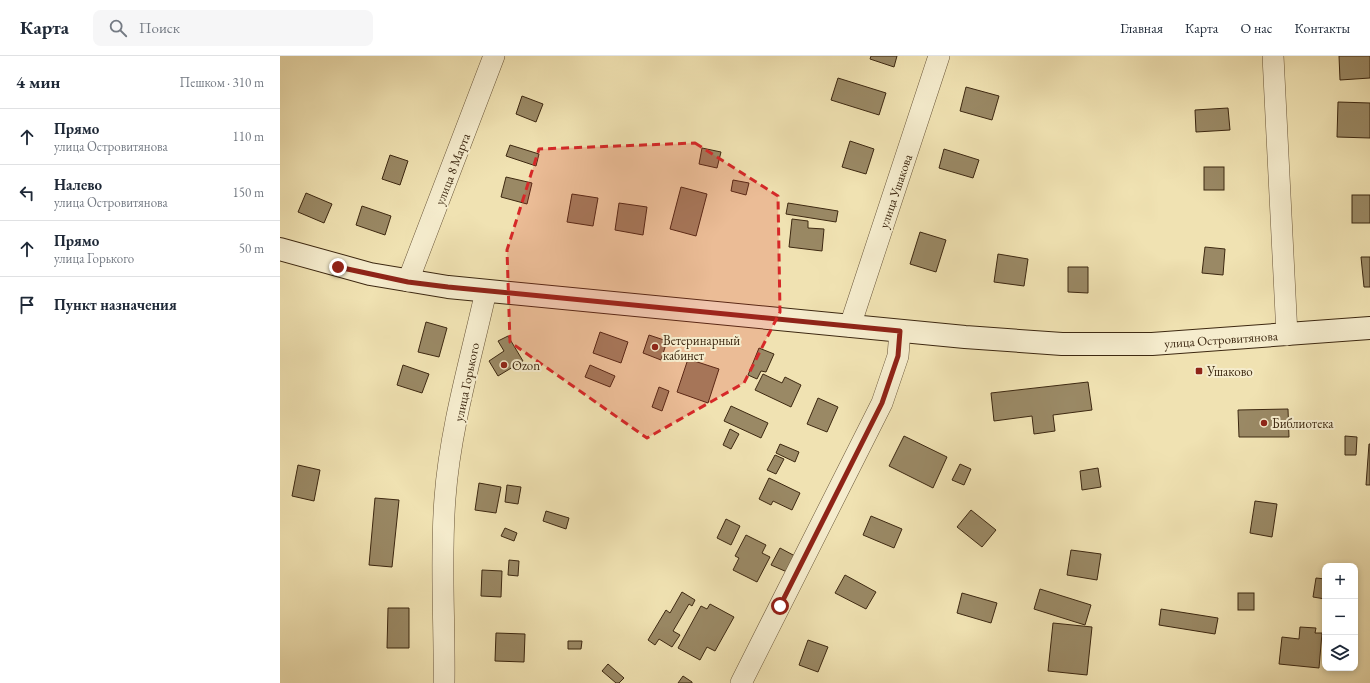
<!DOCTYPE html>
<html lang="ru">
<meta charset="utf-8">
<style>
:root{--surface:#fff;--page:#f6f6f7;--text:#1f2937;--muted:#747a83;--line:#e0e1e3}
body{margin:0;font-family:"EB Garamond",serif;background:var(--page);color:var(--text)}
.controls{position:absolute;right:12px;bottom:12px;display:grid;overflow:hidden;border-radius:8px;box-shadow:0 2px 6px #0003}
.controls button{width:36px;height:36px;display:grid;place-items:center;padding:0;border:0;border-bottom:1px solid var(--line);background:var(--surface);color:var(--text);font:20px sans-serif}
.stop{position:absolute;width:12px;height:12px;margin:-9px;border:3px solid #8f2418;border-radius:50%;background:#fff}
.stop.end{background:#8f2418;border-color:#fff;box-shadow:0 1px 4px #0008}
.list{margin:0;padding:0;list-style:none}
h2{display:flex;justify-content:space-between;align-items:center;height:52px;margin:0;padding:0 16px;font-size:17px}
h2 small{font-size:13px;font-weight:400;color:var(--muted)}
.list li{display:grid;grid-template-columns:26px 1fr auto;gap:12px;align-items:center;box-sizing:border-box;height:56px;padding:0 16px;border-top:1px solid var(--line)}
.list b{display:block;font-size:15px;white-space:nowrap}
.list p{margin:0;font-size:13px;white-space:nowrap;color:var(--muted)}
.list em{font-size:13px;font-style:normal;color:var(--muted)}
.icon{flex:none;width:22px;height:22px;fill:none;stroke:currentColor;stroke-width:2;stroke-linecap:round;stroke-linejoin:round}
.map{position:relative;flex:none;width:1090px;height:627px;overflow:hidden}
header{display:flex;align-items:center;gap:24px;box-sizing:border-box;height:56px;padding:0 20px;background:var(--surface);border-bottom:1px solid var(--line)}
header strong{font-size:19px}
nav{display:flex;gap:22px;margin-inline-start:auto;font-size:14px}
.search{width:280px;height:36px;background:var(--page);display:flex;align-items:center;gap:10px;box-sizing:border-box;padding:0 14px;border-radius:8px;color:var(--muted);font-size:15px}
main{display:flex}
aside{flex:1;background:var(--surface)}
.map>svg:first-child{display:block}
.building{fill:#9a8965;stroke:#3d2811}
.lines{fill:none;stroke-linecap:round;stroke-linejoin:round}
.street-casing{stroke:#6a5639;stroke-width:22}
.secondary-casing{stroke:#3d2811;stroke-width:24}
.street{stroke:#f5eccd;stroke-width:21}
.secondary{stroke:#f5eccd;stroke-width:22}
.route{stroke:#8f2418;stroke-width:5}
.marked{fill:#d62828;fill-opacity:0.2;stroke:#d62828;stroke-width:3;stroke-dasharray:8 5;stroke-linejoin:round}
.poi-dot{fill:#8f2418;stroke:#f5eccd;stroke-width:1.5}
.labels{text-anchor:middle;stroke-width:4;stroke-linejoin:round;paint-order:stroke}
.street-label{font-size:13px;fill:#3d2811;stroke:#f5eccd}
.poi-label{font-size:13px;fill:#3d2811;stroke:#f5eccd;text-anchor:start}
</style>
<header>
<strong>Карта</strong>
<div class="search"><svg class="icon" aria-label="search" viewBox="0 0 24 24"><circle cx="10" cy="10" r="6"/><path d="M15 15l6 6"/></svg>Поиск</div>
<nav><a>Главная</a><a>Карта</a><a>О нас</a><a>Контакты</a></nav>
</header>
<main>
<aside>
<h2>4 мин<small>Пешком · 310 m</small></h2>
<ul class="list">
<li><svg class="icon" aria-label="ahead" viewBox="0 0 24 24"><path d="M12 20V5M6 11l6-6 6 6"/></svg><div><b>Прямо</b><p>улица Островитянова</p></div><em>110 m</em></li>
<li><svg class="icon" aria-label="left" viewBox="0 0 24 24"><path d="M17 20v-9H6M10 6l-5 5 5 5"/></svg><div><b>Налево</b><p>улица Островитянова</p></div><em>150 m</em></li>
<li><svg class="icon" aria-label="ahead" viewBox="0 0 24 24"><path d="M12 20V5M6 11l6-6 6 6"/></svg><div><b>Прямо</b><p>улица Горького</p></div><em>50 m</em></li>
<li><svg class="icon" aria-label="arrive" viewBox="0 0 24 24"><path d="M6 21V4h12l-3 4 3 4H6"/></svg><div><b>Пункт назначения</b></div></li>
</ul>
</aside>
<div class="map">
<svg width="1090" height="627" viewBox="0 0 1090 627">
<rect width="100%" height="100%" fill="#f0e2b2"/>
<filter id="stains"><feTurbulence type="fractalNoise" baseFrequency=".005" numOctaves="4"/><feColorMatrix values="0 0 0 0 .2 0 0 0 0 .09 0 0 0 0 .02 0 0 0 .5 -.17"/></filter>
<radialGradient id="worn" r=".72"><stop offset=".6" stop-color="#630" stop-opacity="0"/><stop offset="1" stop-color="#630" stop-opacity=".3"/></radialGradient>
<g class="building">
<polygon points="591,0 617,0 614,11 590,3"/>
<polygon points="1059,0 1090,0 1090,22 1060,24"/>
<polygon points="558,22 606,37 599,59 551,44"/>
<polygon points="686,31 719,40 712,64 680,55"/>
<polygon points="242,40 263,48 256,66 236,58"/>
<polygon points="1058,46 1090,47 1090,82 1057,81"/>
<polygon points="948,52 950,74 916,76 915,54"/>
<polygon points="570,85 594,93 586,118 562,111"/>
<polygon points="230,89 259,98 256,110 226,100"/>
<polygon points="422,92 441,96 437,112 419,108"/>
<polygon points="664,93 699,104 693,122 659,112"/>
<polygon points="110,99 128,105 120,129 102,123"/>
<rect x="924" y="111" width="20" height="23"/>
<polygon points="226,121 252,127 247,148 221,141"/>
<polygon points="453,124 469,127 466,139 451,135"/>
<polygon points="401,131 427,138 416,180 390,173"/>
<polygon points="26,137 52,148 44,167 18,156"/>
<polygon points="292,138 318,142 313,170 287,166"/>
<rect x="1072" y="139" width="18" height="28"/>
<polygon points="339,147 367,151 363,179 335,174"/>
<polygon points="508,147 558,155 556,166 506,158"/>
<polygon points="82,150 111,160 105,179 76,169"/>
<polygon points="512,163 528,165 528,172 544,173 542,195 509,191"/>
<polygon points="640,176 666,184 656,216 630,208"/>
<polygon points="925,191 945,193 943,219 922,217"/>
<polygon points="718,198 748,203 744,230 714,226"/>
<polygon points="1081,201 1090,201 1090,231 1084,231"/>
<polygon points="788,211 808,211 808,237 788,236"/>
<polygon points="146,266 167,272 159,301 138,296"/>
<polygon points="320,276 348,286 341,307 313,297"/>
<polygon points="369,279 387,285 381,304 363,297"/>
<polygon points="228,280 243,305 218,320 209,305 224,295 218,285"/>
<polygon points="479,292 494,298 486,316 481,315 477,323 468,319"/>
<polygon points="408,303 439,313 428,347 397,336"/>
<polygon points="123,309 149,318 142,337 117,329"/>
<polygon points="310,309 335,320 330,331 305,321"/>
<polygon points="483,318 502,327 505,321 521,329 511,351 475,334"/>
<polygon points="808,326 812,354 773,359 775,375 754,378 752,360 714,365 711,337"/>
<polygon points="379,331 389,335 382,355 372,351"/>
<polygon points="538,342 558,351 547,376 527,368"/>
<polygon points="451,350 488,367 481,382 444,365"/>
<polygon points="1008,353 1009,381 959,381 958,354"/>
<polygon points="450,373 459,378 451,393 443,389"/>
<polygon points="624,380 667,401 653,432 609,410"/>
<polygon points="1065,380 1077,381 1076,399 1065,399"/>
<polygon points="500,388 519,396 515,406 496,397"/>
<polygon points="1089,388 1090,388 1090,429 1086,429"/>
<polygon points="495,399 504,403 496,418 487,414"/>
<polygon points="680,408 691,413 684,429 672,424"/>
<polygon points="18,409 40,414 34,445 12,440"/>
<polygon points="818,412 821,431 802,434 800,415"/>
<polygon points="489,422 520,437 512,454 493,445 491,449 479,443"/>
<polygon points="199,427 221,431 216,457 195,454"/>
<polygon points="227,429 241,431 238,448 225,446"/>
<polygon points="95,442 119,444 112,511 89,509"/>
<polygon points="975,445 997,448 992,481 970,477"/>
<polygon points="691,454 716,474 702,491 677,471"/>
<polygon points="266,455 289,462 286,473 263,465"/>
<polygon points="591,460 622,473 614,492 583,479"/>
<polygon points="446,463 460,470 451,489 437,482"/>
<polygon points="225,472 237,477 234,485 221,480"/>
<polygon points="466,479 486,489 482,497 490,501 477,526 453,514 459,502 455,500"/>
<polygon points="500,492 515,500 507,516 491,509"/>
<polygon points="791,494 821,498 817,524 787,519"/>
<polygon points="229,504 239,505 238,520 228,519"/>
<polygon points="202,514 222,515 221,541 201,540"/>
<polygon points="565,519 596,536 586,553 555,537"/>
<polygon points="1036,522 1045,523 1045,543 1033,541"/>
<polygon points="760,533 811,549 805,569 754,553"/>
<polygon points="402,536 415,544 412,550 409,548 393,575 400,579 392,591 379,583 375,589 368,584 386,554 390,557"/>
<polygon points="682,537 717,547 711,567 677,557"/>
<rect x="958" y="537" width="16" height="17"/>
<polygon points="430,548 454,561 435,595 427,591 420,604 398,592 421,550 427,553"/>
<polygon points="108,552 129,552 129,592 107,592"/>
<polygon points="881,553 938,562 935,578 879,569"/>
<polygon points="773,567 812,571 807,619 768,615"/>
<polygon points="1020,571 1036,572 1035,577 1042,577 1039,612 999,608 1002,581 1019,583"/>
<polygon points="216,577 245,578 244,606 215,605"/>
<polygon points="528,584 548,591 538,616 519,609"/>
<polygon points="288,585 302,585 301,593 288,593"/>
<polygon points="328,608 344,622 339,627 336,627 322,615"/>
<polygon points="403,620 412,626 412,627 398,627"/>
</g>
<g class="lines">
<defs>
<g id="street">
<polyline points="993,0 1007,279"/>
<polyline points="128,225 214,0"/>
<polyline points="570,270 659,0"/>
<path d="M 164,627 C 165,566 160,504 165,442 C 170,373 191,302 206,235"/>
<polyline points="461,627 602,347 618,300 620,275"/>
</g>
<polyline id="secondary" points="0,193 90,218 168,231 685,281 782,288 872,288 1090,272"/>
</defs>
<use href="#street" class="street-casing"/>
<use href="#secondary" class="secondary-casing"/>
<use href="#street" class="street"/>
<use href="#secondary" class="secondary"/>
</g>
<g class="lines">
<polyline class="route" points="58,211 128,226 168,231 620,275 618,300 602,347 500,550"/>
</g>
<path class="marked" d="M 415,87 L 498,140 L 500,256 L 464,327 L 367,382 L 230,286 L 227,194 L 259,93 Z"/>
<g class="poi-dot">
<circle cx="375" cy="291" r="4"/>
<circle cx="224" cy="309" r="4"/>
<rect x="915" y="311" width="8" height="8" rx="2"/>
<circle cx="984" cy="367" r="4"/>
</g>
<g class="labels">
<g class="street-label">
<text transform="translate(172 113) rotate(-69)" y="5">улица 8 Марта</text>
<text transform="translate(615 135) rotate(-71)" y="5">улица Ушакова</text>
<text transform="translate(941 283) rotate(-4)" y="5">улица Островитянова</text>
<text transform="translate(186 326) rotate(-78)" y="5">улица Горького</text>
</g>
<g class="poi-label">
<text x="383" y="289">Ветеринарный<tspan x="383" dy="15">кабинет</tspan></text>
<text x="232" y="314">Ozon</text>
<text x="927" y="320">Ушаково</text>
<text x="992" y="372">Библиотека</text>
</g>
</g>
<rect width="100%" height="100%" filter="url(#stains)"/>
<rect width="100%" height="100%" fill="url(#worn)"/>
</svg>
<div class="controls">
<button>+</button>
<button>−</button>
<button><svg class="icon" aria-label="layers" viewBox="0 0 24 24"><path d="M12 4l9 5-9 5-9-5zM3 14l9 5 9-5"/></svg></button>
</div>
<div class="stop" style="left:500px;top:550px"></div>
<div class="stop end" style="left:58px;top:211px"></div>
</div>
</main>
